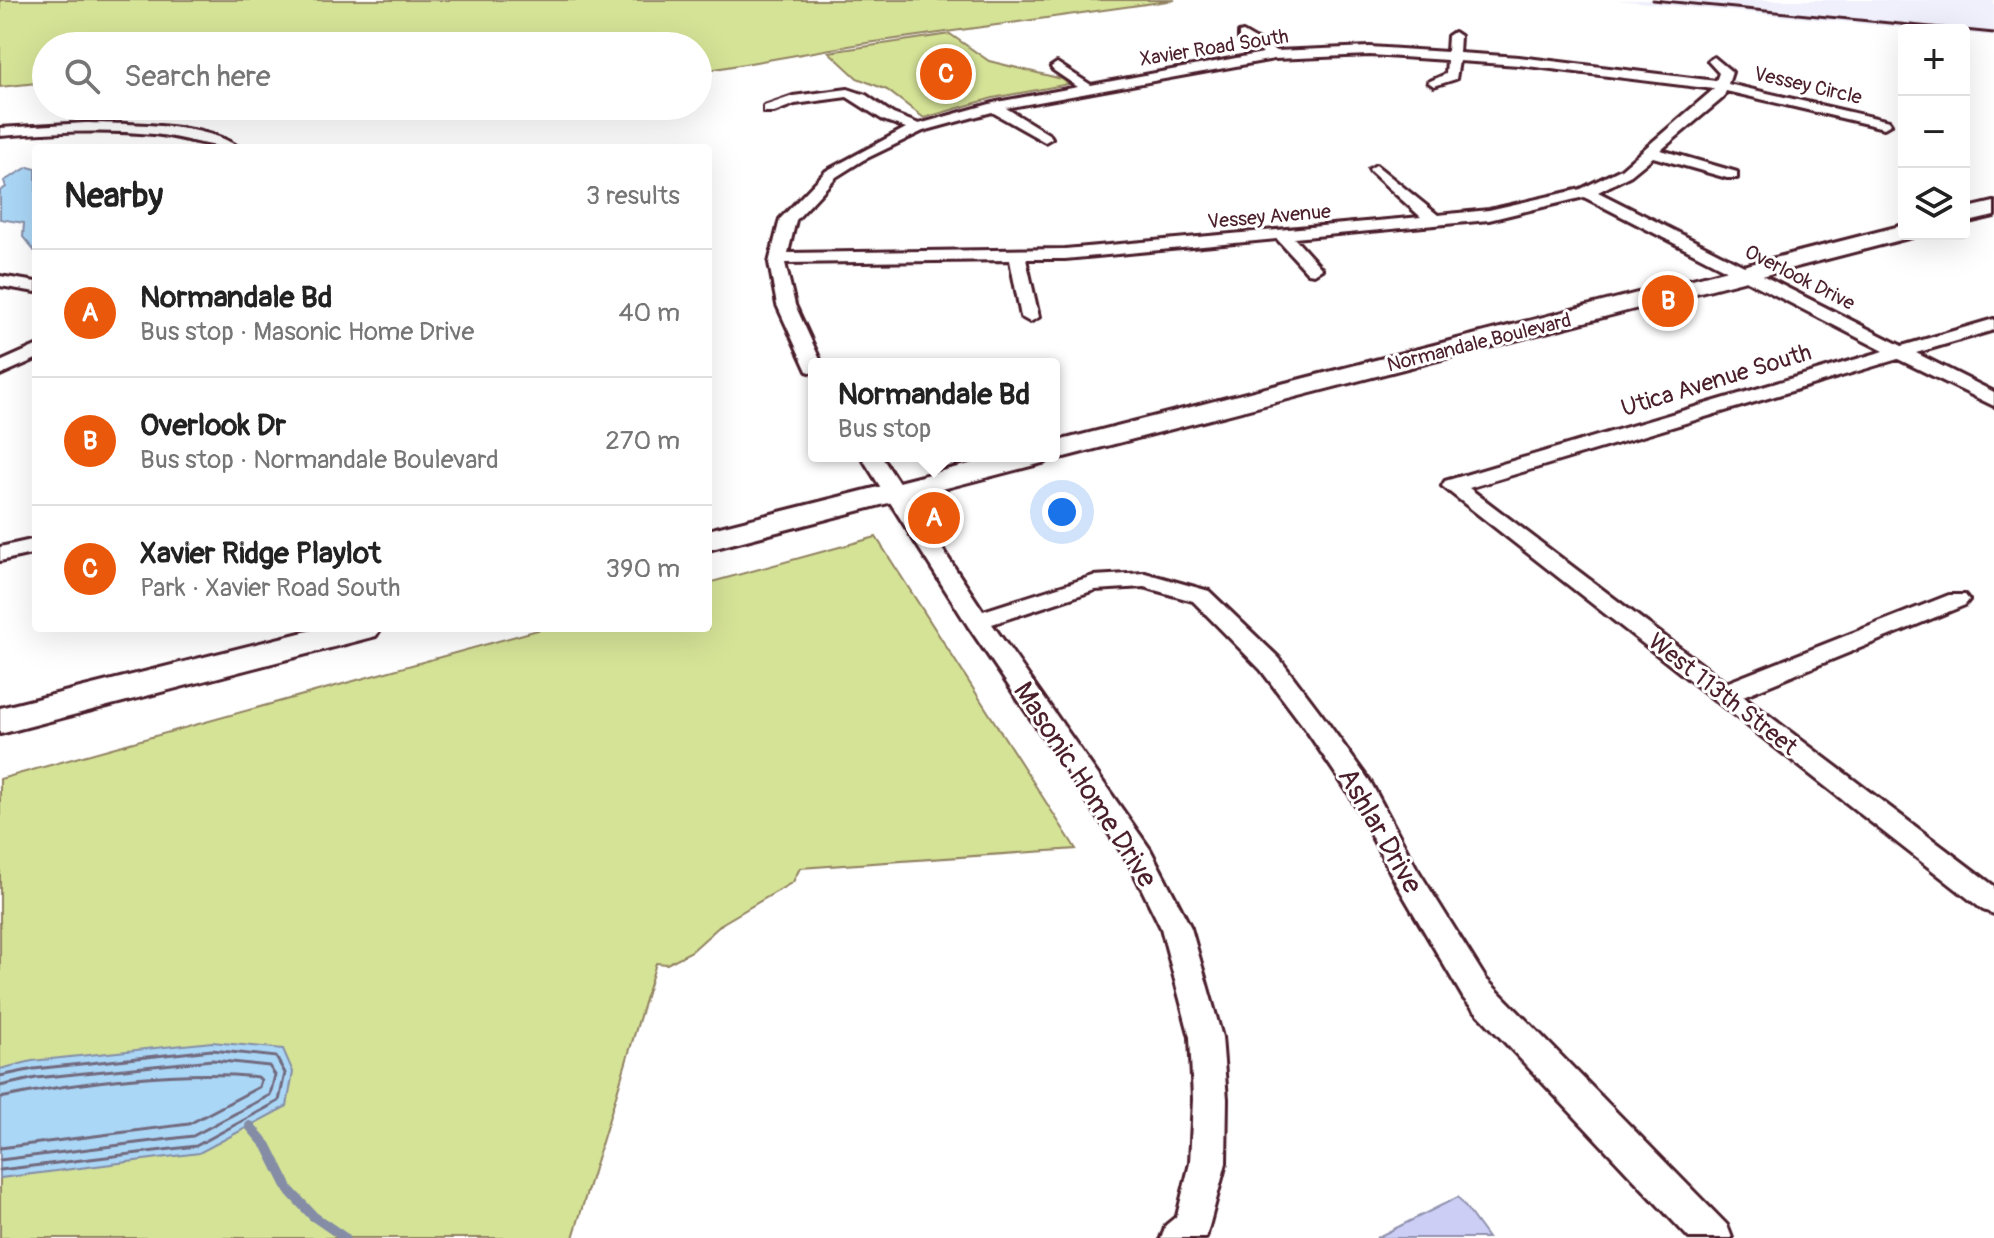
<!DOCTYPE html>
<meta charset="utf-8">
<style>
:root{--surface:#fff;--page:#f2f2f2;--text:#222;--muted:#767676;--line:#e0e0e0;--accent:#ea580c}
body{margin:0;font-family:Pangolin,sans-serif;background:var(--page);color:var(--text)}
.controls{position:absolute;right:24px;top:24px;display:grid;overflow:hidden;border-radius:8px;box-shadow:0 8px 32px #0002}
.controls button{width:72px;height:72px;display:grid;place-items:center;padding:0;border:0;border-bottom:2px solid var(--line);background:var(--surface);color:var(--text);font:40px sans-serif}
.you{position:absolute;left:1062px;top:512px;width:28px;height:28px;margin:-20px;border:6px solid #fff;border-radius:50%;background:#1a73e8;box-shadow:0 0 0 12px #1a73e833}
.badge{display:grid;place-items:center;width:52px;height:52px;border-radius:50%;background:var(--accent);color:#fff;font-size:26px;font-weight:700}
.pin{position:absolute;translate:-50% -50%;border:4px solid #fff;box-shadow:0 2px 8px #0006}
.popup{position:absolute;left:808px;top:358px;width:252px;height:104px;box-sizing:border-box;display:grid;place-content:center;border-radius:8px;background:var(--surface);filter:drop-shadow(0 2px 6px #0005);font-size:26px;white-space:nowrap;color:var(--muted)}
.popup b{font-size:30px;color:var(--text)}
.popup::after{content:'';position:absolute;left:50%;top:100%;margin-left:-16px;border:16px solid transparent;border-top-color:var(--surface)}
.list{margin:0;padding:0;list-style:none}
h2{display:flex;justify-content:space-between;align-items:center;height:104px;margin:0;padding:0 32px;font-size:34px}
h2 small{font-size:26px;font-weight:400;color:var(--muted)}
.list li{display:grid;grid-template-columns:52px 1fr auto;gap:24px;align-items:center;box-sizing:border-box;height:128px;padding:0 32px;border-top:2px solid var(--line)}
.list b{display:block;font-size:30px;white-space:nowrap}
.list p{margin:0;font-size:26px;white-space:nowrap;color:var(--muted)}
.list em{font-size:26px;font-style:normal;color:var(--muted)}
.icon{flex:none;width:44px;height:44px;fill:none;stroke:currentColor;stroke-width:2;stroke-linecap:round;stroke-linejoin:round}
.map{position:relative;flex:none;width:1994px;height:1238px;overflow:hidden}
.search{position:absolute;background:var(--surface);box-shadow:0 8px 32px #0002;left:32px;top:32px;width:680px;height:88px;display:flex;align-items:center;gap:20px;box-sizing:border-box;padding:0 28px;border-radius:44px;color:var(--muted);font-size:30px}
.panel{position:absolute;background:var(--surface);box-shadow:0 8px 32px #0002;left:32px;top:144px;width:680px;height:488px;border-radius:8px}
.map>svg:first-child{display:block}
.built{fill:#f0f0fc}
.green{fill:#d5e397;stroke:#908161;stroke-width:2}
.water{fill:#abd7f7;stroke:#848da5;stroke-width:2}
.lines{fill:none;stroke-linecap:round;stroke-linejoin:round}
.shore{stroke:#71697d;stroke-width:3}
.stream{stroke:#848da5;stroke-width:10}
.building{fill:#cccef6;stroke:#8f90ac;stroke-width:2}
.street-casing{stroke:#4a1f2b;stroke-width:6}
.secondary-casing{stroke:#4a1f2b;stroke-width:6}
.street{fill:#fff;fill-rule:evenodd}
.secondary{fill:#fff;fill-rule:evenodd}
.rail{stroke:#4a1f2b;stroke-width:3}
.labels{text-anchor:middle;stroke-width:6;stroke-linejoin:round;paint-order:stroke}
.far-street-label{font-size:20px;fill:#4a1f2b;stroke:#fff}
.street-label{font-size:24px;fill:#4a1f2b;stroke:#fff}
.near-street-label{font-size:28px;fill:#4a1f2b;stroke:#fff}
</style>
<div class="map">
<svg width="1994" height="1238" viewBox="0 0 1994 1238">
<rect width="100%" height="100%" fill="#fff"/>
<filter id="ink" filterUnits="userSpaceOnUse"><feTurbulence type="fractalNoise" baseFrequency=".0125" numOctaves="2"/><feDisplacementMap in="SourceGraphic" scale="16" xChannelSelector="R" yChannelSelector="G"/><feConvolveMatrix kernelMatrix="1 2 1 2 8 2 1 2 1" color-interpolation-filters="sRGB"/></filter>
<g filter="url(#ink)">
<polygon class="built" points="1616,0 1994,0 1994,36 1964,33 1964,30 1928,30"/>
<g class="green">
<polygon points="0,0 1175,0 860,44 698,72 698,46 46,46 46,82 0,87"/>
<polygon points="950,34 989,61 1062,79 1069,84 993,98 924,118 887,90 857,78 829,52"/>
<polygon points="255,106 455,106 415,113 341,112"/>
<polygon points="876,537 1076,849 800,868 793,882 723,923 692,951 667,964 656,963 573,1238 0,1238 0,779 545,628 708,628 708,583"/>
</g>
<g class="water">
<polygon points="28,167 36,169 36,253 23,237 24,223 0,219 0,191 6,187 4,181"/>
<polygon points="212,1042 283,1049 293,1072 287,1106 199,1153 0,1178 0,1069 32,1061"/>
</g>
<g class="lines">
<g class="shore">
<polyline points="0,1076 34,1069 212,1050 276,1057 285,1073 279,1101 196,1146 0,1170"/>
<polyline points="0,1086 36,1078 212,1060 269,1066 275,1075 270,1095 193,1136 0,1160"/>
<path d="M 0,1098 C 77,1082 181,1069 258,1077 L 261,1080 L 259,1087 L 189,1124 L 0,1148"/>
</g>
<polyline class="stream" points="250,1126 267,1146 289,1190 313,1216 345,1238"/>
</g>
<polygon class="building" points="1458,1197 1488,1238 1376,1238"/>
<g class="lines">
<defs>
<g id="street">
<path d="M 1243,32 L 1276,51 L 1370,47 L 1447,52 L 1448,36 L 1454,32 L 1460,36 L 1459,53 L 1519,57 L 1716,81 L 1719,73 L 1708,61 L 1714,57 L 1732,72 L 1728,84 L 1889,121 L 1891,124 L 1884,128 L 1726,91 L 1723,98 L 1661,150 L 1737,172 L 1737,178 L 1727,178 L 1653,157 L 1631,175 L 1598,192 L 1902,346 L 1994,319 L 1994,330 L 1916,353 L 1994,392 L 1994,406 L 1898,359 L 1469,488 L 1726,683 L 1949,595 L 1965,595 L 1969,600 L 1965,605 L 1743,696 L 1994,886 L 1994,914 L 1983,910 L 1442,486 L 1445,481 L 1884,351 L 1584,197 L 1489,220 L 1294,238 L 1322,269 L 1314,274 L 1308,273 L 1277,239 L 1065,259 L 1026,259 L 1039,317 L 1030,322 L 1021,317 L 1010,260 L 785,263 L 795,305 L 822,364 L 814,364 L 814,373 L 807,371 L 777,305 L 769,263 L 780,219 L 826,171 L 906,128 L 883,120 L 847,97 L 795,104 L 774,112 L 764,112 L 764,106 L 793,96 L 848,89 L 866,95 L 893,114 L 919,124 L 997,102 L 1078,87 L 1053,70 L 1051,67 L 1057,63 L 1091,85 L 1263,53 L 1239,39 L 1239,33 ZM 1370,55 L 1447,60 L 1446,74 L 1428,82 L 1434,86 L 1456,79 L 1459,61 L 1519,65 L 1714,89 L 1621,169 L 1581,189 L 1489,210 L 1438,215 L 1376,165 L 1369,169 L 1371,172 L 1421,217 L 1065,249 L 788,253 L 796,220 L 836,177 L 863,160 L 923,131 L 992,112 L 1045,142 L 1052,138 L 1050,135 L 1006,108 L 1274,59 Z"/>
<path d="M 86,123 C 124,124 210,123 239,148 C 211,148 183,137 154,134 C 103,129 51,132 0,136 L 0,128 Z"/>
<polygon points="0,276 36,282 36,292 0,286"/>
<polygon points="36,346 36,359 0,375 0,362"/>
<polygon points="861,456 881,456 983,611 1093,576 1145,573 1209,591 1279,658 1322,715 1371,783 1416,867 1486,979 1727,1225 1732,1238 1689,1238 1464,999 1396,883 1350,795 1304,727 1261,670 1193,601 1144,587 1095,590 992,624 1150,849 1191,928 1222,1037 1227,1099 1226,1163 1206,1238 1161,1238 1166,1225 1177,1216 1190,1163 1193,1099 1190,1037 1161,928 1129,863 968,626"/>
<polygon points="36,539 36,553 0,561 0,547"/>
</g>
<g id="secondary">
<polygon points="1994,202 1994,216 1964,223 1964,209"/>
<polygon points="1904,225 1904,234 1914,234 1912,237 1064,457 1049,458 1046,462 708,550 708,530 1001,456 1054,456 1054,442"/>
<polygon points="320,628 381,628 376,636 0,734 0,708"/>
</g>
</defs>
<use href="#street" class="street-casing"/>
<use href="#secondary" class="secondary-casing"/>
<use href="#street" class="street"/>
<use href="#secondary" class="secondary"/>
<g class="rail">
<polyline points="1653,0 1962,30"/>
<polyline points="1964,30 1994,33"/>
</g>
</g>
</g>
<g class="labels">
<g class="far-street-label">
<text transform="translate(1214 47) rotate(-9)" y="7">Xavier Road South</text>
<text transform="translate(1808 85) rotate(13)" y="7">Vessey Circle</text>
<text transform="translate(1269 216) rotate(-5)" y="7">Vessey Avenue</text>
<text transform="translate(1800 277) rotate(27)" y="7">Overlook Drive</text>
<text transform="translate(1479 342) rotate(-14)" y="7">Normandale Boulevard</text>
</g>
<g class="street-label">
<text transform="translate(1716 380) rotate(-17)" y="8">Utica Avenue South</text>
<text transform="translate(1723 694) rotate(38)" y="8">West 113th Street</text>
</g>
<g class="near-street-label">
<text transform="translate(1086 784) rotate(57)" y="10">Masonic Home Drive</text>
<text transform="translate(1381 830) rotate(60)" y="10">Ashlar Drive</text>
</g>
</g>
</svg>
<div class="controls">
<button>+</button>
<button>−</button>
<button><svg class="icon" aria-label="layers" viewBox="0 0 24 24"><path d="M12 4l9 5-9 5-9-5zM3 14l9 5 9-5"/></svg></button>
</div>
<div class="you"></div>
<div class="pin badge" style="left:934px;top:518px">A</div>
<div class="popup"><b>Normandale Bd</b>Bus stop</div>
<div class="pin badge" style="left:1668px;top:301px">B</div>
<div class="pin badge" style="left:946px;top:74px">C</div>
<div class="search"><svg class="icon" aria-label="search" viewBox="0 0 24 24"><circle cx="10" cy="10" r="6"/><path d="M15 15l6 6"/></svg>Search here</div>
<section class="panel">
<h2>Nearby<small>3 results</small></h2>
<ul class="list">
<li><span class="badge">A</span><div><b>Normandale Bd</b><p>Bus stop · Masonic Home Drive</p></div><em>40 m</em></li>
<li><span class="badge">B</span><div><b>Overlook Dr</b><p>Bus stop · Normandale Boulevard</p></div><em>270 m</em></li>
<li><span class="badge">C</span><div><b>Xavier Ridge Playlot</b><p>Park · Xavier Road South</p></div><em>390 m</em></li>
</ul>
</section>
</div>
